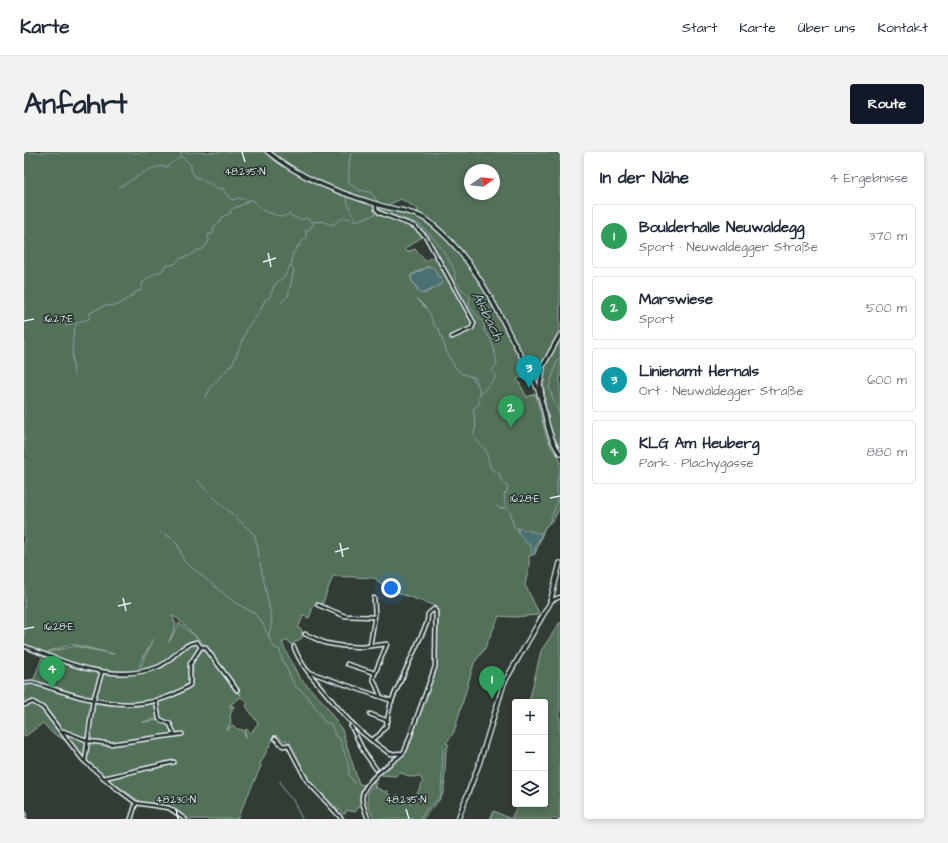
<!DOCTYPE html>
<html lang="de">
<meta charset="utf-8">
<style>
:root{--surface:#fff;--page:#f2f2f3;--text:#1f2937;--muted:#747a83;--line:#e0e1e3;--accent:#111827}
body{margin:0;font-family:"Architects Daughter",sans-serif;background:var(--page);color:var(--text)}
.controls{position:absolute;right:12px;bottom:12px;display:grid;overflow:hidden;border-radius:4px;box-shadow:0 2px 6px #0003}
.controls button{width:36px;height:36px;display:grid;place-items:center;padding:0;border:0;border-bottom:1px solid var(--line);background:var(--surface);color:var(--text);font:20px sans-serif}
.compass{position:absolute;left:440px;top:12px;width:36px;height:36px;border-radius:50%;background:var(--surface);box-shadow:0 2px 6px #0003;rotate:76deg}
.you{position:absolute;left:367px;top:436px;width:14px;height:14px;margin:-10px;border:3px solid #fff;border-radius:50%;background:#1a73e8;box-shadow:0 0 0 6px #1a73e833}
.badge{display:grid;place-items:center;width:26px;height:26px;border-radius:50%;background:var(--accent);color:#fff;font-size:13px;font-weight:700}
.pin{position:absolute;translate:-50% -33px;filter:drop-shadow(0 1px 2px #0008)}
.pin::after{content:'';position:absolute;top:21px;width:14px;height:12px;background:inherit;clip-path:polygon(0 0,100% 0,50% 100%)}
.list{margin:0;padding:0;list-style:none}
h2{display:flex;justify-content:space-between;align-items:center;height:52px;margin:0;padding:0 16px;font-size:17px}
h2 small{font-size:13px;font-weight:400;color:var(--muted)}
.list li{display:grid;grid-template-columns:26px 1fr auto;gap:12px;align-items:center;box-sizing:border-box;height:64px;margin:0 8px 8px;padding:0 8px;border:1px solid var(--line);border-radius:4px}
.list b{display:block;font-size:15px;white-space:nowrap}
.list p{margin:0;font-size:13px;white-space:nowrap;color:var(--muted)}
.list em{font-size:13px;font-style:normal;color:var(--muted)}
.icon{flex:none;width:22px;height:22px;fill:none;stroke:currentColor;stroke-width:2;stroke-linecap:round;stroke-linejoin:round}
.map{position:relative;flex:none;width:536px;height:667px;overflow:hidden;border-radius:4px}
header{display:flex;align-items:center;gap:24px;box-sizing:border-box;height:56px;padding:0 20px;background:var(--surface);border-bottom:1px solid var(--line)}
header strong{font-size:19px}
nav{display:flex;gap:22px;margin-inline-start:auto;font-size:14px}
.intro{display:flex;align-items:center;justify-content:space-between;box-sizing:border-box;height:96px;padding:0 24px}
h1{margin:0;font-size:28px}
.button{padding:10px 18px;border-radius:4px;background:var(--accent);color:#fff;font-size:14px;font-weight:700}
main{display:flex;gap:24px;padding:0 24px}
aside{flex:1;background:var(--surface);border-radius:4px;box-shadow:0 2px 6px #0003}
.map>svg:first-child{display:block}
.green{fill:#537058;stroke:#9eb0a8;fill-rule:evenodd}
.water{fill:#4c6f72;stroke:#8aa3a8}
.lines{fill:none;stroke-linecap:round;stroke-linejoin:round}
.stream{stroke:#8aa3a8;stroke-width:1}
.street-casing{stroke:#e8f1f8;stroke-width:5.5}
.secondary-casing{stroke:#e8f1f8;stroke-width:6}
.street{stroke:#26332d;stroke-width:2.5}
.secondary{stroke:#26332d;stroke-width:3.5}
.ticks{fill:none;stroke:#e8f1f8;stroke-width:1.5}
.labels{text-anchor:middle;stroke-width:3;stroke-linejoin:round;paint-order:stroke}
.water-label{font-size:15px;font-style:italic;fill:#aabdc2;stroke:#26332d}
.ticks-label{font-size:10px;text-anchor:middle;fill:#e8f1f8;stroke:#26332d;stroke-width:3;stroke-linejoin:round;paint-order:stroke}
</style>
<header>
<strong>Karte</strong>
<nav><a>Start</a><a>Karte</a><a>Über uns</a><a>Kontakt</a></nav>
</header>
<div class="intro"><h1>Anfahrt</h1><a class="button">Route</a></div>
<main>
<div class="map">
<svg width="536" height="667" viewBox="0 0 536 667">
<rect width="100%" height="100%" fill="#333c34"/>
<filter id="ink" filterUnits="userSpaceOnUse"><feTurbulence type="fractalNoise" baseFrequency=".025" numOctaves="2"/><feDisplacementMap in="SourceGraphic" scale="8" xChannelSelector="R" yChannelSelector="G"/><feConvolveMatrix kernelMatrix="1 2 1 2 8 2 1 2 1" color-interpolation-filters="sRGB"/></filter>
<g filter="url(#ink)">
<g class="green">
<path d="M 0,0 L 536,0 L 536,296 C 523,275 518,244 521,220 L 515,218 L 509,220 L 502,210 L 498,213 L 502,223 L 493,227 L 503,245 L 511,242 L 512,244 L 522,283 L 527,295 L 536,307 L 536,355 L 530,367 L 521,375 L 511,402 L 505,404 L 505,414 L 501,433 L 515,461 L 514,463 L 490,465 L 475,464 L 460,498 L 450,511 L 430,580 L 422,591 L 425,593 L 422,598 L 420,639 C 416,651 406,656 399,667 L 350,667 L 344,654 L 343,641 L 354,625 L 350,637 L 351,635 L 361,640 L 364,638 L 363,641 L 366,643 L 365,646 L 368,647 L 374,642 L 375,649 L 388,651 L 399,630 L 396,624 L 387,625 L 375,620 L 372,624 L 357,623 L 381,602 L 387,590 L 395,560 L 411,522 L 413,511 L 414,455 L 366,438 L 350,426 L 309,424 L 298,453 L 291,450 L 285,466 L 279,464 L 274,476 L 278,478 L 278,486 L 267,493 L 264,488 L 258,491 L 275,525 L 300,551 L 318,578 L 335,632 L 341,633 C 335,642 339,654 331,660 L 323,658 L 321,662 L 319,662 L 285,629 L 262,588 L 260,589 L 254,584 L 250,585 L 236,612 L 237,614 L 213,667 L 163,667 C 151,652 136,657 121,652 C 116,650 110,645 105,642 C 81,627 62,610 45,587 L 42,589 L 27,580 L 19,571 L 0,585 L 0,532 L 8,532 L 19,503 L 24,505 L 25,500 L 50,494 L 90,502 L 48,492 L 19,501 L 0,493 ZM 446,18 L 470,18 L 470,42 L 446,42 ZM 377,47 L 395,58 L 391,60 L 364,53 ZM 401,83 L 412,103 L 401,109 L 391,97 L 383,100 L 380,97 ZM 407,114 L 417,132 L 400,142 L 395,140 L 387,127 L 387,123 L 402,115 ZM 148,464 L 153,466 L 182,494 L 217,542 L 216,543 L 180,496 L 169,511 L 168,533 L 156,540 L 134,549 L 136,568 L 119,570 L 134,566 L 132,551 L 123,551 L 156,538 L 165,533 L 165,512 L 168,505 L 176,495 L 172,491 L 173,486 L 155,471 L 145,490 L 152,472 ZM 128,487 L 129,487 C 127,498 117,506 117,517 L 134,514 L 153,500 C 144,514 132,516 116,519 C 113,507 126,499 128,487 ZM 217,545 L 224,551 L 222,554 L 234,571 L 227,581 L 222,577 L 221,578 L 222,587 L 219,578 L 213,577 L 209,573 L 206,574 L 204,579 L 204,574 L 207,571 L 206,564 L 210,554 L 207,554 L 207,557 L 206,553 Z"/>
<polygon points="536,470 536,667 466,667 470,659 487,667 494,652 521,652 521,550 505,550 517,499"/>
</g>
<g class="water">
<polygon points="406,114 411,117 413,124 416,125 418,130 413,135 397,142 387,127 387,124"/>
<polygon points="494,376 518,382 511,395 511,402 508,403 507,394 501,390 494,380"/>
</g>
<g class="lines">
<g class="stream">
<path d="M 156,0 L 158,5 L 167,13 L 167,18 L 172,26 L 175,26 C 181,31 188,31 194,37 L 199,36 L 203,44 L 209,48 L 213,46 L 225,48"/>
<path d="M 327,0 C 325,10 324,22 325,32 L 335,38 L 346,40 L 355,51"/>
<polyline points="149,10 157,5"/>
<path d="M 95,35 C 112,28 124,12 143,15 L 147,11"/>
<polyline points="322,46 326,57"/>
<path d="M 356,54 C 360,65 387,66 397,74 C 410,85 423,102 430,118 C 432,121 430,124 431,127 C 432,132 442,142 446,145 L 445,154 L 460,171 L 460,179 C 469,187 471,201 473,212 L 468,218 L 472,225 L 453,246 L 456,251 L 449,257 L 452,274 L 449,284 L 462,299 L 467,317 L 475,321 L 478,330 L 484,335 L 483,340 L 480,342 L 481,353 L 486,360 L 490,375 L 494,378"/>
<path d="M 208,57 L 222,51 L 225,48 L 229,48 L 238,58 L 258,65 L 265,62 C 271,66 275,69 283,66 L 288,70 L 298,69 L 307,73 C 319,68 316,62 331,69 L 348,64 L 357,58"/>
<polyline points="327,60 332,67"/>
<polyline points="393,147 404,158 410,173 415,178 423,201 429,212 436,221 446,224 454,233 456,242"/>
<polyline points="257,150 264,144 270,118 266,112"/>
<polyline points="41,174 51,171"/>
<polyline points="536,207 533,209 525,236 536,264"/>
<path d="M 50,223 C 48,210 46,180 54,170 L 65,167 L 66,161 L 79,154 L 94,153 L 108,144 L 111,140 L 117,138 L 119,130 L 130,122 L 138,119 L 141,114 L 151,112 L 155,107 L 167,103 L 172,99 L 179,97 L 185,89 L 184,83 L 190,81 L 189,75 L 195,71 L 198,65 L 207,61 L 207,58"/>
<polyline points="447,224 452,226 454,232"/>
<polyline points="181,246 187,235 209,211 224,175 235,161 241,148 245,146 251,132 261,124 268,110 267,106 269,104 268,101 273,98 272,95 276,94 276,91 282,86 282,78 286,77 290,71"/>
<polyline points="173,328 184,340"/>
<polyline points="186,342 230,382 234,396 235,407"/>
<polyline points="472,353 476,357 482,356"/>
<polyline points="136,380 137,381"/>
<polyline points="517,381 526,369 533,350 533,328 536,319"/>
<polyline points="140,382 146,385 154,393 160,409 210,450 230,461 238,470 249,494 256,498 258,507 271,534 281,542 293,557 300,570 307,572 311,584 315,585 324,611 325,623 331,632"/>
<polyline points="236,411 248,468 245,483"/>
<polyline points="256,629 262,641 269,648 278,667"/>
<polyline points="396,667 401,659 417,644 419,594"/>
</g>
<defs>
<g id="street">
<polyline points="352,52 352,57 356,61 390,74 402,85 450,171 448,176 428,185"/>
<polyline points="526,449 536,445"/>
<polyline points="294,453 321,464 350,465"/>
<polyline points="281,482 301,491 318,494 338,495 363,492 349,526 356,543"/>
<path d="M 0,494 C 41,511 90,532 134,515 C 149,509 156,492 173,490 L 177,495 L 181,495 L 213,538"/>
<polyline points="346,494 351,463 350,446"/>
<path d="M 270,495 C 276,512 289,526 300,539 C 315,557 328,574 347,588"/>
<polyline points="323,512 351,521"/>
<polyline points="285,520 368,549"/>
<path d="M 0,531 L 8,530 C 60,547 117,568 166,533 L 166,512 L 177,495"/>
<polyline points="132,548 135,567 146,572 151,583"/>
<polyline points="0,553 9,550 19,556 59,608 88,633 112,651 145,656 161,667"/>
<polyline points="346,562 364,569"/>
<polyline points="327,574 340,600 352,617"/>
<polyline points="39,579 65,589 87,592 158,582"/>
<polyline points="251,586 259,594 264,593 283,629 318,667"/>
<polyline points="61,609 69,549 78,520"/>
<polyline points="80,626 150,610"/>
<polyline points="0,661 0,667"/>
<polyline points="107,667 112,651"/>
<path d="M 344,667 C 342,660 338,653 338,646 C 338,630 366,612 378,602 L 381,598 L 411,515 L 412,460 L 410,457 L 404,462 L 403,471 L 367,550 L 362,574 L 355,583 L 347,588 L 366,602 L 379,601"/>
</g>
<g id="secondary">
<path d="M 244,0 C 276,26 313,40 352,52 C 372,59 392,58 408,72 C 445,102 467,144 487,185 C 495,201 506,217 512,233 C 522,255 521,282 536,301"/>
<polyline points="506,219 512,223"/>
<polyline points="514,223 536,183"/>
<polyline points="518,246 516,232 519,217"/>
<polyline points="434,667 455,612 480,531 526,451 536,411"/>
</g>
</defs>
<use href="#street" class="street-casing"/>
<use href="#secondary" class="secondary-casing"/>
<use href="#street" class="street"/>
<use href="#secondary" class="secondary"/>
</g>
</g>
<path class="ticks" d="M 218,0 L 221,10M 244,101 L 247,115M 239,110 L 252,106M 0,169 L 10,167M 526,346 L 536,344M 316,391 L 319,405M 311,400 L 325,396M 99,446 L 102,459M 94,454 L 107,451M 0,477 L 10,475M 152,657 L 154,667M 382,657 L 385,667"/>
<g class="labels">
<g class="water-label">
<text transform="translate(464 164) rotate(63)" y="5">Alsbach</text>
</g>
</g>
<g class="ticks-label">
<text x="221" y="23">48.235°N</text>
<text x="35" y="170">16.27°E</text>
<text x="501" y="350">16.28°E</text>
<text x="35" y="478">16.28°E</text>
<text x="152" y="651">48.230°N</text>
<text x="382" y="651">48.235°N</text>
</g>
</svg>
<div class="controls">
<button>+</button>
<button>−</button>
<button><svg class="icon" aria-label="layers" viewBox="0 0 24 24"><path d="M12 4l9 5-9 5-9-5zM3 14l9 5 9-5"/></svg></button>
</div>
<svg class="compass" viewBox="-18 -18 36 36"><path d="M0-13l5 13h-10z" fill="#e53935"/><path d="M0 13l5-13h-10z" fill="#747a83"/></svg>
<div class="you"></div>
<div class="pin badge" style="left:468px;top:547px;background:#2e9e5b">1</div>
<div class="pin badge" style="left:487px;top:276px;background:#2e9e5b">2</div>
<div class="pin badge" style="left:505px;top:236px;background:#0f9aa8">3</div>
<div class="pin badge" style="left:28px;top:537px;background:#2e9e5b">4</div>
</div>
<aside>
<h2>In der Nähe<small>4 Ergebnisse</small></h2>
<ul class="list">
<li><span class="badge" style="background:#2e9e5b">1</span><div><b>Boulderhalle Neuwaldegg</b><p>Sport · Neuwaldegger Straße</p></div><em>370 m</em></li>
<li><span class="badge" style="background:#2e9e5b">2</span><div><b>Marswiese</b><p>Sport</p></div><em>500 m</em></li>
<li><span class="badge" style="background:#0f9aa8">3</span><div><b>Linienamt Hernals</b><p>Ort · Neuwaldegger Straße</p></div><em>600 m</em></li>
<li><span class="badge" style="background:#2e9e5b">4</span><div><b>KLG Am Heuberg</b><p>Park · Plachygasse</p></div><em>880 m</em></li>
</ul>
</aside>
</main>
